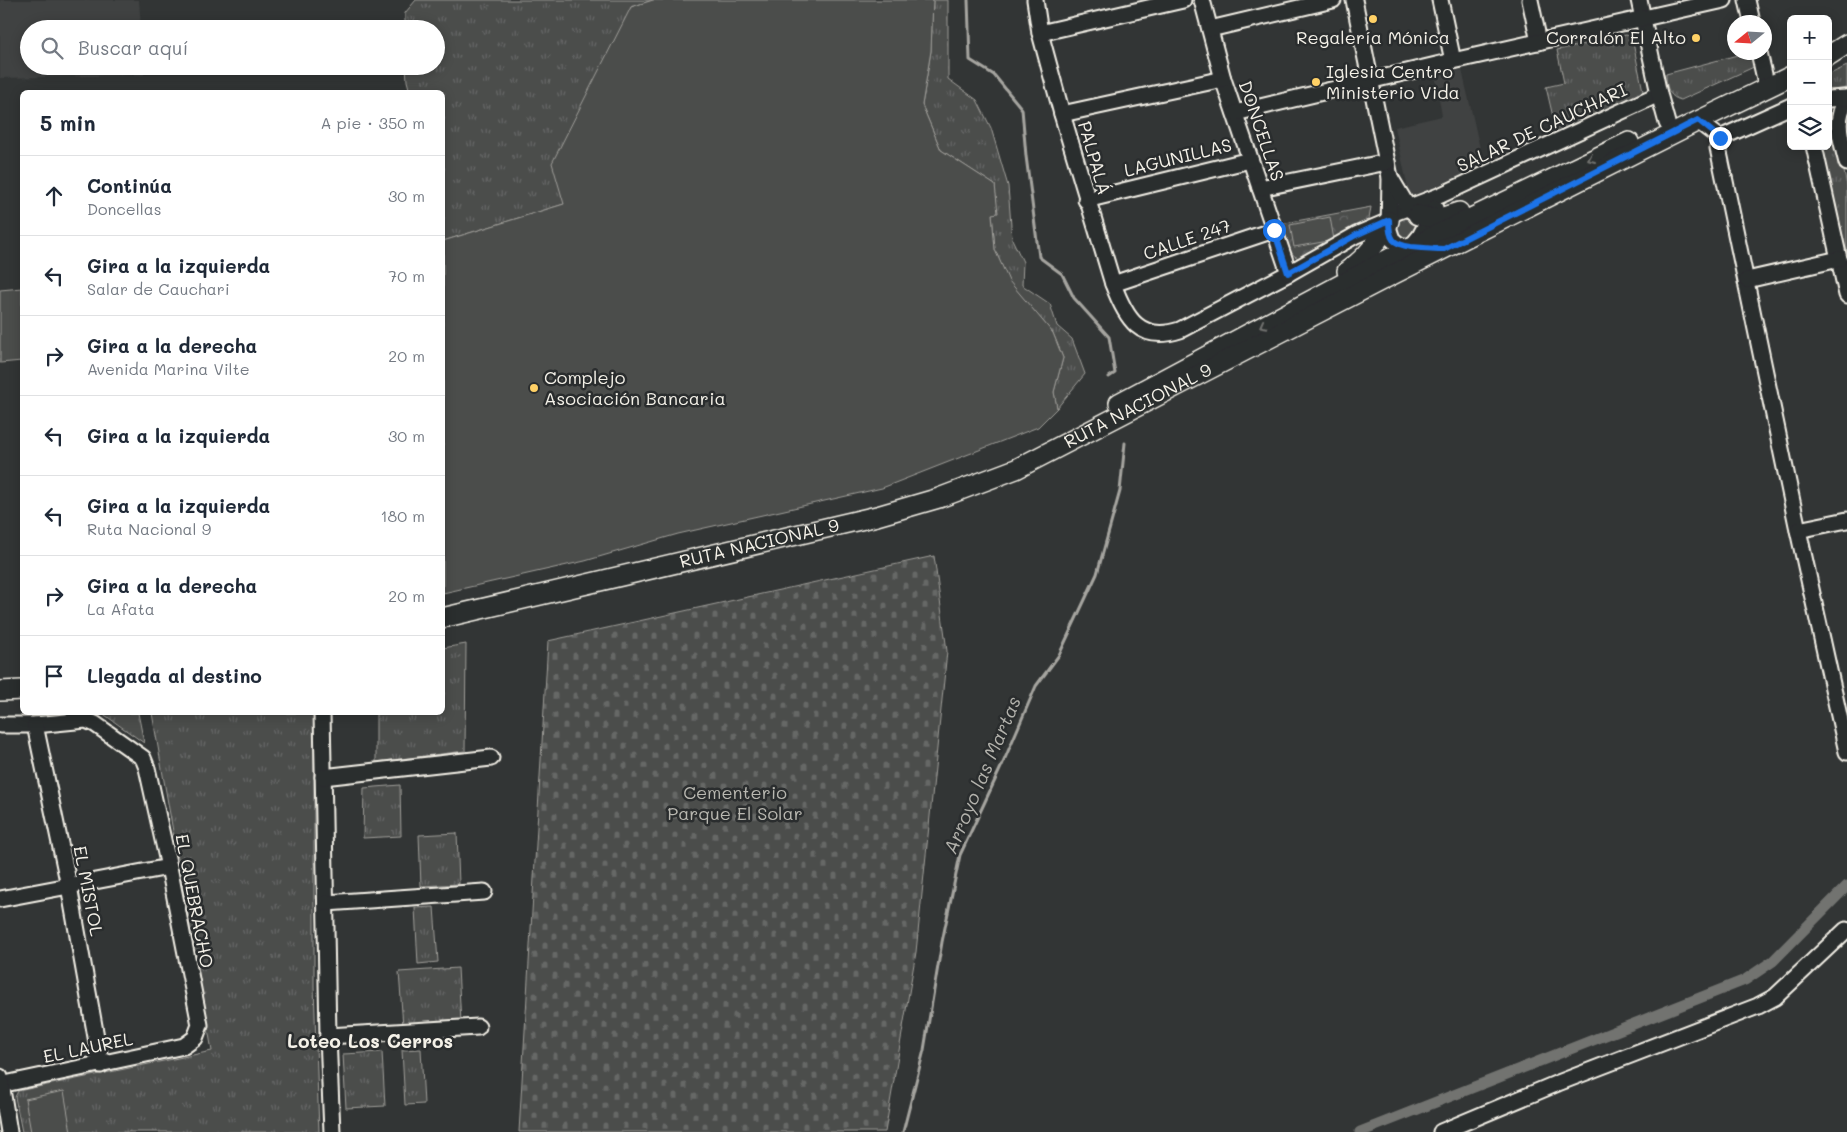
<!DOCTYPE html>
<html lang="es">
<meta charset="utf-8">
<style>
:root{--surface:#fff;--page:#f2f2f3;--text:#1f2937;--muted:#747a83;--line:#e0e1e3}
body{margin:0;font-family:Mali,sans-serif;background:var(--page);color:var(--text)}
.controls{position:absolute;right:15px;top:15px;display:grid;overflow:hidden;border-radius:8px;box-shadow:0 2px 12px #0003}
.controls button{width:45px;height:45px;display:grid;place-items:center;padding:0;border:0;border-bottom:1px solid var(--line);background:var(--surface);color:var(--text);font:25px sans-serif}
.compass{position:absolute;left:1727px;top:15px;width:45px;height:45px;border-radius:50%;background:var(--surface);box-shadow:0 2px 12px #0003;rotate:252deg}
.stop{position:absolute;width:15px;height:15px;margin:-11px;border:4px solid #1a73e8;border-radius:50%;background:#fff}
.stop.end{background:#1a73e8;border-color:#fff;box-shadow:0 1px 5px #0008}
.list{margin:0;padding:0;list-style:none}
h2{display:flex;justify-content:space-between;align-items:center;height:65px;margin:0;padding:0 20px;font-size:21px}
h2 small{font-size:16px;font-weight:400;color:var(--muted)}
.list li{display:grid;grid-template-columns:32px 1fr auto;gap:15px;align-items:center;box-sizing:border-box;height:80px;padding:0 20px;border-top:1px solid var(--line)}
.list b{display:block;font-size:19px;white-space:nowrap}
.list p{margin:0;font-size:16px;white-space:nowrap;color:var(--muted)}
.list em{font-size:16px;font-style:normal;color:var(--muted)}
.icon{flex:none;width:28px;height:28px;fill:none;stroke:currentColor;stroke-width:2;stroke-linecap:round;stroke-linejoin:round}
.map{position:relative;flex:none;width:1847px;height:1132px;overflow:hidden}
.search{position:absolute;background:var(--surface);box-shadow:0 2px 12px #0003;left:20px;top:20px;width:425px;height:55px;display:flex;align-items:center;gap:12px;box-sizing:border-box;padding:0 18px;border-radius:28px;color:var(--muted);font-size:19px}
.panel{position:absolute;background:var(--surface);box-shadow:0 2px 12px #0003;left:20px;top:90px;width:425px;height:625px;border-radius:8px}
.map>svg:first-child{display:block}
.built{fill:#404242}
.grass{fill:url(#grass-tufts);stroke:#a09f9a}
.cemetery{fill:url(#cemetery-stones);stroke:#a09f9a}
.park{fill:url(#park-crowns);stroke:#a09f9a}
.pitch{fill:#4b4d4c;stroke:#a09f9a}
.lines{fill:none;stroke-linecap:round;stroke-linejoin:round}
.stream{stroke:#a6a5a0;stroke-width:3}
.canal{stroke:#727370;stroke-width:11}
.minor-casing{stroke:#f4f1e8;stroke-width:19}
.major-casing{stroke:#f4f1e8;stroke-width:22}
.minor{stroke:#2a2d2e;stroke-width:15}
.major{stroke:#2a2d2e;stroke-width:19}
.oneway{stroke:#71726f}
.route{stroke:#1a73e8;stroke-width:6}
.poi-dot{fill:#ffd166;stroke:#2a2d2e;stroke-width:2}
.labels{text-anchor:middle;stroke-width:5;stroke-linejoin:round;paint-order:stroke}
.poi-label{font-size:18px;fill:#f4f1e8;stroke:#2a2d2e;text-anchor:start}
.street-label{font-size:18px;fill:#f4f1e8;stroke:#2a2d2e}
.park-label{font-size:18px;fill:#b9b8b1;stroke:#2a2d2e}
.water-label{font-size:19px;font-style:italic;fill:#b3b2ac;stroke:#2a2d2e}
.neighbourhood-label{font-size:19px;font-weight:bold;fill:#f4f1e8;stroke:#2a2d2e}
</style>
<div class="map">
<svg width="1847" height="1132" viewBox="0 0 1847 1132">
<defs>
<pattern id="grass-tufts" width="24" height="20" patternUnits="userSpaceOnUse" patternTransform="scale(1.25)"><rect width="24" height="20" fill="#4b4d4c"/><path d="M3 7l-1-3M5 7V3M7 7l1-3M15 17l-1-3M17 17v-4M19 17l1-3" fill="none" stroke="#666766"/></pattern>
<pattern id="cemetery-stones" width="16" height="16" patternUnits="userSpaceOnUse" patternTransform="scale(1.25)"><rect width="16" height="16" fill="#4b4d4c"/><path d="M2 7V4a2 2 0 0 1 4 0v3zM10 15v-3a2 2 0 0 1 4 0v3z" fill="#666766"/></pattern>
<pattern id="park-crowns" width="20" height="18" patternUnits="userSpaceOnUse" patternTransform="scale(1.25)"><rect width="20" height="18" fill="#4b4d4c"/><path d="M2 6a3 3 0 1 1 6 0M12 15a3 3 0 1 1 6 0" fill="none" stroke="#666766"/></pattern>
</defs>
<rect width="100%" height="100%" fill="#323535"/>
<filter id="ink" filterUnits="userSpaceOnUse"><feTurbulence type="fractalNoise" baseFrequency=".02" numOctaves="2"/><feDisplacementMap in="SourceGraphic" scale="10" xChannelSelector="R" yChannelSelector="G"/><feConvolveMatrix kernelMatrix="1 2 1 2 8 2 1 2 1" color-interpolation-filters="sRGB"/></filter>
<g filter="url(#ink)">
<g class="built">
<polygon points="0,0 139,0 141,29 29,29 29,66 144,66 144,75 0,78"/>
<polygon points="1462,70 1484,166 1414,196 1409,193 1395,127 1442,116 1435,75"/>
</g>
<g class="grass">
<polygon points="416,0 653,0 631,7 564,204 443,241 442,92 410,92 407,81 406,66 436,66 436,29 405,29 405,13"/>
<polygon points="933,0 948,0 948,79 977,100 991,128 1008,186 1012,239 1023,262 1022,285 1050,304 1057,326 1072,339 1085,374 1057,408 1054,392 1063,358 1053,333 1009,282 995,250 992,213 997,213 995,185 941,150 922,105 931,51"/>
<polygon points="1626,35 1632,38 1643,91 1640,97 1557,134 1546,87 1564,83 1557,50"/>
<path d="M 1745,53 L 1752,53 L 1756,66 L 1681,100 C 1668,97 1666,86 1666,74 Z"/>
<polygon points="1847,66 1847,88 1828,91 1828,75"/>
<polygon points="1828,104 1830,104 1847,186 1847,277 1818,146 1828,146"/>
<polygon points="1407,216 1417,222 1418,226 1411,240 1399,238 1394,224 1396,220"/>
<polygon points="466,644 465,751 376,762 376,713 442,712 443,648"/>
<polygon points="102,713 138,713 144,743"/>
<polygon points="152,713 314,713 314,986 319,1132 22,1132 15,1097 18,1091 212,1051"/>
<polygon points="400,785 401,836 363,838 364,788"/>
<polygon points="457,833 459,884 421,886 419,835"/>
<polygon points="434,907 438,962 418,964 415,908"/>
<polygon points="458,968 461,1023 403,1026 399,972"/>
<polygon points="421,1049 424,1104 405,1105 402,1050"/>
<polygon points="382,1052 385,1106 346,1108 343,1054"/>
</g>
<polygon class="cemetery" points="934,556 947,651 916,952 885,1132 519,1132 548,641"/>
<path class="park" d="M 1371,207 L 1369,219 L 1358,230 L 1303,260 C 1285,254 1285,241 1280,224 Z"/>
<g class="pitch">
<polygon points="653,0 933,0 931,51 922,105 941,150 995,185 998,213 992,214 995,250 1009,281 1053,333 1063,358 1054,392 1057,408 1038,427 882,488 678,534 585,561 443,593 443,241 564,204 552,163 631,7"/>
<polygon points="1330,217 1334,240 1294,247 1290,225"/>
<polygon points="22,288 22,361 0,363 0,290"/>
<polygon points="64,1091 71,1132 31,1132 25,1099"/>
</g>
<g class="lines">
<g class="stream">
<polyline points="968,0 970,60 994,75 1022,109 1026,156 1039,257 1062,274 1074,298 1109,337 1115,373 1109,377"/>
<polyline points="903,1132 924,1050 942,942 960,855 1003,763 1036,686 1059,655 1097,574 1120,491 1125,443"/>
</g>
<polyline class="canal" points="1360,1132 1745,980 1773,961 1847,886"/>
<defs>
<g id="minor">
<path d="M 1035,0 L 1040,33 L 1062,114 L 1113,284 C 1126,319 1140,343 1180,330 L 1289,273 L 1356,235 L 1389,221 L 1394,213 L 1441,195 L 1659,94"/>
<polyline points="1202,0 1223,79 1289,273"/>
<polyline points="1354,0 1390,177 1389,230 1392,239 1399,245 1411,247 1420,236 1435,208"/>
<polyline points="1440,0 1453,61"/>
<polyline points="1530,0 1539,42"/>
<polyline points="1639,0 1659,94 1667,123"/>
<polyline points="1747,0 1752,22"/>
<polyline points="1210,29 1333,0"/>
<polyline points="1040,33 1183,0"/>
<polyline points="1759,52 1765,79"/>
<path d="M 1847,98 C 1833,122 1841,137 1847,163"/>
<polyline points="1828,99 1847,98"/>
<polyline points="1235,113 1453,61 1724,0"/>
<polyline points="1062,114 1223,79"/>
<polyline points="1698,121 1720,138 1791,106"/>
<polyline points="1720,138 1718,148 1798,530 1847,752"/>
<polyline points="1814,146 1847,295"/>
<polyline points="1390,177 1409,209 1416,214"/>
<polyline points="1260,188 1387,162"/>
<polyline points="1086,200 1250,160"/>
<polyline points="1747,280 1839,259"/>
<polyline points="1113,284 1274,230"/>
<polyline points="1798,530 1847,520"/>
<polyline points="322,712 328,1036 332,1132"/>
<polyline points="0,725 35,725 86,720 95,724 143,758 147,768 169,867 200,1025 195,1038 184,1046 0,1085"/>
<polyline points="35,725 69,886 101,1065"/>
<polyline points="323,777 491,758"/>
<polyline points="0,899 169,867"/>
<polyline points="326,903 484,892"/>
<polyline points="328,1036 478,1027"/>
<polyline points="0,1077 9,1132"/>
<polyline points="1441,1132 1558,1083 1758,1006 1775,997 1846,930"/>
</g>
<g id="major">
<polyline points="1828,56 1847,44"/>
<polyline points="1418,215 1437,219 1459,212"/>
<path d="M 1347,271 C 1367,257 1378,242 1389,221"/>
<polyline points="1119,403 1411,247 1629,142"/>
<path id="s1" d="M 442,618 L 877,516 L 939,498 L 1016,469 L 1384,279 L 1698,121 L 1791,76"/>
<polyline points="0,691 22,690"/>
</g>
</defs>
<use href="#minor" class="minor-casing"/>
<use href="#major" class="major-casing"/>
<use href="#minor" class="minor"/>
<use href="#major" class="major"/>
</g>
<defs><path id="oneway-chevron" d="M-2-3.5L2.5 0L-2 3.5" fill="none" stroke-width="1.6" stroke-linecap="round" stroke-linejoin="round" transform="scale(1.25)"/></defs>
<g class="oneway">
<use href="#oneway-chevron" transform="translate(1591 159) rotate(156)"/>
<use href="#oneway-chevron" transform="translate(1263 325) rotate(152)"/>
</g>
</g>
<g class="lines" filter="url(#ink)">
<path class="route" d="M 1274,230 L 1288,273 L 1356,235 L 1389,220 C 1389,240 1393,244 1411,247 C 1422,248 1433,249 1444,249 L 1698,120 L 1720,138"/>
</g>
<g class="poi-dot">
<circle cx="1373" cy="19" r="5"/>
<circle cx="1696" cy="38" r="5"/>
<circle cx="1316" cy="82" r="5"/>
<circle cx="534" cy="388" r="5"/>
</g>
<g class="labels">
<g class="poi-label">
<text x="1373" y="44" text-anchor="middle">Regalería Mónica</text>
<text x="1686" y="44" text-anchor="end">Corralón El Alto</text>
<text x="1326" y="78">Iglesia Centro<tspan x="1326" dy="21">Ministerio Vida</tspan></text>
<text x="544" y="384">Complejo<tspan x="544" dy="21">Asociación Bancaria</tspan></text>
</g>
<g class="street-label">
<text transform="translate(1542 128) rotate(-25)" y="6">SALAR DE CAUCHARI</text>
<text transform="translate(1261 131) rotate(71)" y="6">DONCELLAS</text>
<text transform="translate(1094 158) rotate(74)" y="6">PALPALÁ</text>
<text transform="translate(1178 158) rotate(-14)" y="6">LAGUNILLAS</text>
<text transform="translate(1187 240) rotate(-19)" y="6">CALLE 247</text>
<text dy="6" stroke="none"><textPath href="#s1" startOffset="731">RUTA NACIONAL 9</textPath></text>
<text dy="6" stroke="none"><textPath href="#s1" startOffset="326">RUTA NACIONAL 9</textPath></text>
<text transform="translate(88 891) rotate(79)" y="6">EL MISTOL</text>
<text transform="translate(194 901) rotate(79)" y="6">EL QUEBRACHO</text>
<text transform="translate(88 1048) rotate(-12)" y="6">EL LAUREL</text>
</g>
<g class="park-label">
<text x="735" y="799">Cementerio<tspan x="735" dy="21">Parque El Solar</tspan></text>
</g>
<g class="water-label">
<text transform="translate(982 775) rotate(-67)" y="7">Arroyo las Martas</text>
</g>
<g class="neighbourhood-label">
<text x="370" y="1048">Loteo Los Cerros</text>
</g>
</g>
</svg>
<div class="controls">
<button>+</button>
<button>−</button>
<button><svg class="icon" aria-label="layers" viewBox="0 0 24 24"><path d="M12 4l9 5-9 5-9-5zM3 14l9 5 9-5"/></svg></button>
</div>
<svg class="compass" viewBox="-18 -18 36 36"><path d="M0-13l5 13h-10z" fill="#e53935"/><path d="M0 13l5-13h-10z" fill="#747a83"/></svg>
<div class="stop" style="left:1274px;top:230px"></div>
<div class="stop end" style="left:1720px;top:138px"></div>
<div class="search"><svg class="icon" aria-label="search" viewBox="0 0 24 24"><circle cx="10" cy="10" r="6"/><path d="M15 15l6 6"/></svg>Buscar aquí</div>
<section class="panel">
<h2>5 min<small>A pie · 350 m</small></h2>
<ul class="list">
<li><svg class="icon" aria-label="ahead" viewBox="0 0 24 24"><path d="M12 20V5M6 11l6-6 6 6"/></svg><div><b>Continúa</b><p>Doncellas</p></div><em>30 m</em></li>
<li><svg class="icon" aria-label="left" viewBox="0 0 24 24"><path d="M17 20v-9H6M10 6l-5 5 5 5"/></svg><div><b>Gira a la izquierda</b><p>Salar de Cauchari</p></div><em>70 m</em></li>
<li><svg class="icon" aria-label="right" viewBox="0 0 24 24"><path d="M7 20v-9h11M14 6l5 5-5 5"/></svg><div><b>Gira a la derecha</b><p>Avenida Marina Vilte</p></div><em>20 m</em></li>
<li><svg class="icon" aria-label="left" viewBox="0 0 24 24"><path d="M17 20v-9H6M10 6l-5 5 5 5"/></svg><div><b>Gira a la izquierda</b></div><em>30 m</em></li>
<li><svg class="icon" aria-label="left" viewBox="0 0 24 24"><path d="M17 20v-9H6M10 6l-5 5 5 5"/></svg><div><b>Gira a la izquierda</b><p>Ruta Nacional 9</p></div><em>180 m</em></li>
<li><svg class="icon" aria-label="right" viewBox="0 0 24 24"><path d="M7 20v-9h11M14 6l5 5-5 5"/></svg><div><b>Gira a la derecha</b><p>La Afata</p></div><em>20 m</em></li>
<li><svg class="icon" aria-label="arrive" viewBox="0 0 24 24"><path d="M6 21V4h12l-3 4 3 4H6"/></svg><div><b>Llegada al destino</b></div></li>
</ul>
</section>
</div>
